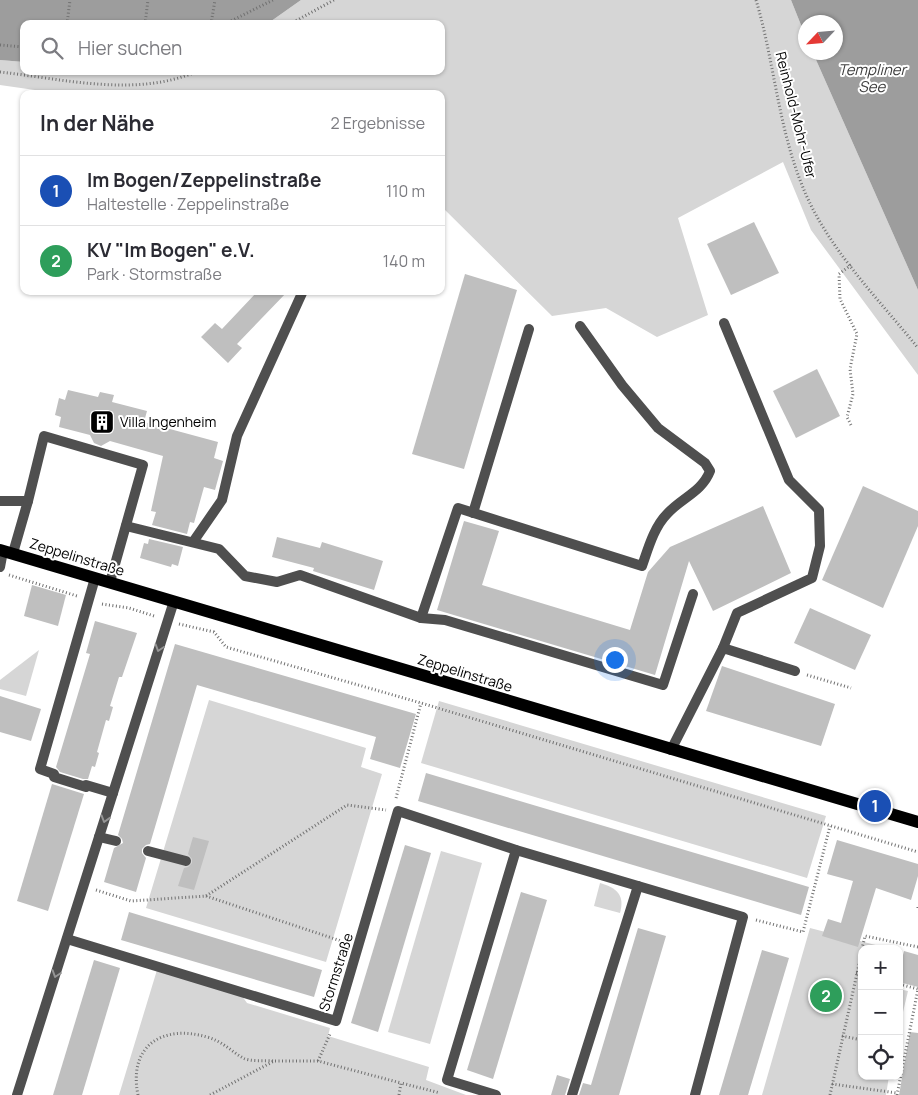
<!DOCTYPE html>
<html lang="de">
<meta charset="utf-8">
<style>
:root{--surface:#fff;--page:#f2f2f3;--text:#2b2b33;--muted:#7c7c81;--line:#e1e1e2;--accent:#000}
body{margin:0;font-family:Manrope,sans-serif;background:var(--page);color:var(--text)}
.controls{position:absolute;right:15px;bottom:15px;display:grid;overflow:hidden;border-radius:10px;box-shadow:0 1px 4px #0004}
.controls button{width:45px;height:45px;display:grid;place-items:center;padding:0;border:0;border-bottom:1px solid var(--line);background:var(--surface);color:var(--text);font:25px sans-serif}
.compass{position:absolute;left:798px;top:15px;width:45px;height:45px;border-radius:50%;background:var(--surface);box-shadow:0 1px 4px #0004;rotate:244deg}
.you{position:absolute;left:614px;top:659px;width:18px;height:18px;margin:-12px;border:4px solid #fff;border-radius:50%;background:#1a73e8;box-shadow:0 0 0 8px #1a73e833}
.badge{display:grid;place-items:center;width:32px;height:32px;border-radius:50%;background:var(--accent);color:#fff;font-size:16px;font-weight:700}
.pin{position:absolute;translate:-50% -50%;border:2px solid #fff;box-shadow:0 1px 5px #0006}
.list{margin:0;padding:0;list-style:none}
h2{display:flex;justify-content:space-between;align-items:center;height:65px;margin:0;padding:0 20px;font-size:21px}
h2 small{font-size:16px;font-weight:400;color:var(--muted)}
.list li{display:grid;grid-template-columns:32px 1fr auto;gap:15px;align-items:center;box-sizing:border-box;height:70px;padding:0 20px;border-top:1px solid var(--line)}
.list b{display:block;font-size:19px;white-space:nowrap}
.list p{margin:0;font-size:16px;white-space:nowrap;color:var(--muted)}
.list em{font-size:16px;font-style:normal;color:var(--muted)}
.icon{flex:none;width:28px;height:28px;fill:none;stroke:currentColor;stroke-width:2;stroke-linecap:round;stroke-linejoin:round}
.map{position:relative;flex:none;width:918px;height:1095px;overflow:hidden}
.search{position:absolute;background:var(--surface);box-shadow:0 1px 4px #0004;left:20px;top:20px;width:425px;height:55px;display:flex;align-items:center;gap:12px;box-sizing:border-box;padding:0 18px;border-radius:10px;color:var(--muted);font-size:19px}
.panel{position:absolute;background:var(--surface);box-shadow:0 1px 4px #0004;left:20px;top:90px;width:425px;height:205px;border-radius:10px}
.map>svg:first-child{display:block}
.green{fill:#d6d6d6}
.water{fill:#9d9d9d}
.building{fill:#bfbfbf}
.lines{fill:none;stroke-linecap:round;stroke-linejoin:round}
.path{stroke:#717171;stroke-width:3;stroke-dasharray:1 2.5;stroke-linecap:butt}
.service{stroke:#4f4f4f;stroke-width:10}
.minor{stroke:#4f4f4f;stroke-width:10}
.primary{stroke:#000;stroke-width:12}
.tram{stroke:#000;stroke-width:1}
.oneway{stroke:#959595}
.labels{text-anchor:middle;stroke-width:4;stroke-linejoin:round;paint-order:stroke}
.street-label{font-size:14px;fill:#000;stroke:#fff}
.poi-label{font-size:14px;fill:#000;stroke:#fff;text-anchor:start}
.water-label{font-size:15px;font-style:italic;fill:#3e3e3e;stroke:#fff}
</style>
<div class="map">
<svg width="918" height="1095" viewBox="0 0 918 1095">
<rect width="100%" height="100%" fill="#fff"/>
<g class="green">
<polygon points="301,0 791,0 805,35 806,52 813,53 918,290 918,375 811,230 783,162 678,218 708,315 657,337 606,308 552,316 441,206 441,94 63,94 0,85 0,60 24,62 24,71 441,71 441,24 267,24"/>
<polygon points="39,650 26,696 0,689 0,680"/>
<polygon points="209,700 366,748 361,767 382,774 326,962 146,908"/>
<polygon points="439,701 826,816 807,878 421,763"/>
<polygon points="441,851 482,863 430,1044 388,1032"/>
<path d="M 600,883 C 617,888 625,895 620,913 L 594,906 Z"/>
<polygon points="810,928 891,949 862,949 862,1076 889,1076 886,1095 762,1095"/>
<polygon points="157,970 242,996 247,1003 330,1028 328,1036 429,1067 426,1080 466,1095 119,1095"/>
<polygon points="899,989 908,991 899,1029"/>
</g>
<g class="water">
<polygon points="0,0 301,0 267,24 24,24 24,62 0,60"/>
<polygon points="791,0 918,0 918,290 813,53 836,52 836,22 806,22 805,35"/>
</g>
<g class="building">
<polygon points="754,222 779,273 731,295 707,244"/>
<polygon points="465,274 517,290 464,469 412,454"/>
<polygon points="258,291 288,291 237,344 242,348 228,363 201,337 215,323 222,329"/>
<polygon points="817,369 840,416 796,438 773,391"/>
<polygon points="68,390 98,397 100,392 114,395 112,402 147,411 144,422 218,442 214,458 223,461 215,490 204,487 194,523 190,522 187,534 152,525 156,512 151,511 163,456 110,441 101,446 94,443 90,435 59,427 61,417 55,415 59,398 65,400"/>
<polygon points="863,486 918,511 918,526 883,608 822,580"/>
<polygon points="763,506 791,573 713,611 689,561 655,675 437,610 464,521 499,531 482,585 630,630 648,572 670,547"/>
<polygon points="277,537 320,548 322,542 383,561 374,590 313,571 314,568 272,557"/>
<polygon points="149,539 183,547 178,566 172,564 171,567 140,558 144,543 148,544"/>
<polygon points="32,585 66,595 58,626 24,616"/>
<polygon points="810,608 871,635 855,670 794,643"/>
<polygon points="95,621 137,633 122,677 119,677 110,706 113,707 109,721 106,720 97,752 99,753 95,767 92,766 88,779 83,779 60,772 56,767 90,654 86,653"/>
<polygon points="175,644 416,714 400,768 370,759 376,737 197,685 150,844 146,845 142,849 142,853 146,858 136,892 104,882 114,848 123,843 122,839 118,835"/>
<polygon points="722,666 835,704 821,746 706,711"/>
<polygon points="0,696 41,709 31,741 0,732"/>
<polygon points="426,773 809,887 801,915 418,801"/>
<polygon points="52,784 84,794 48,911 17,901"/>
<polygon points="193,837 209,841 194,890 178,886 184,868 188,867 192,863 192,859 188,854"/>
<polygon points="837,840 918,864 918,876 911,900 876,888 858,947 822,936 828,919 841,923 853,881 827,874"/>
<polygon points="405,845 431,853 378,1032 351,1023"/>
<polygon points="521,892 547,900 493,1079 467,1070"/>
<polygon points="129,912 322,970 314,997 121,940"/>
<polygon points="638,928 666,936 619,1095 579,1095 583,1083 591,1085"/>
<polygon points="762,950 789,958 766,1035 748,1095 719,1095"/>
<polygon points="904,951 918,955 918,987 899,982 899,971"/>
<polygon points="94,960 120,968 82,1095 53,1095"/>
<polygon points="910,1032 918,1033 918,1095 899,1095"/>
<polygon points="557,1075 570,1079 565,1095 551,1095"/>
</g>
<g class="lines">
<g class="path">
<path d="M 756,0 C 774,60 778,126 802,185 C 826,247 877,297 918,348"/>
<polyline points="67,24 70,0"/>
<polyline points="145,24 148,0"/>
<polyline points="211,24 215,0"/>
<polyline points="225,24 273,0"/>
<polyline points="290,24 334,0"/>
<polyline points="0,45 24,47"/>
<path d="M 0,72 C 64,79 137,98 198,71"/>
<polyline points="851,265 839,274 840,299 857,334 850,369 853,394 847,417 852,427"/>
<polyline points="9,575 77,596"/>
<polyline points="102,604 129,608 154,616"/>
<polyline points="179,624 214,632 226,647 421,703 918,852"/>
<polyline points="807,675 851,688"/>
<polyline points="396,798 421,703"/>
<polyline points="96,890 131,901 206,896 347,805 386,810"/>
<polyline points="206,896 344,942"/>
<polyline points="918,907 918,910"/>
<polyline points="756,920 803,932 830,826"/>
<polyline points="862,949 865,936 918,947"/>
<polyline points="856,973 862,974"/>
<polyline points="842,1036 862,1040"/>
<polyline points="318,1061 330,1034"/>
<polyline points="832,1084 897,1093"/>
<path d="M 138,1095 C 128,1046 162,1024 207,1037 C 222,1041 231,1051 243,1058 C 250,1062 265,1060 274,1061"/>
<polyline points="210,1095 274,1061 318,1061 401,1083"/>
<polyline points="399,1095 401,1083 440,1093"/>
<polyline points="830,1095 862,951"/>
<polyline points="897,1095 918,989 899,984"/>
</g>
<g class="service">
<polyline points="0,501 28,501 13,553"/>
<polyline points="28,501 44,436 143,465 110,582"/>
<polyline points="473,513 529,329"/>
<polyline points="126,526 219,549 245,576 277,582 300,575 421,618 445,620 663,685 693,594"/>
<polyline points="193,542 222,500 237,436 303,291"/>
<path d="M 421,618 L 458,508 L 642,566 C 648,549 654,527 667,514 C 681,498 702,492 710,471 L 705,463 L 658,428 L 622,385 L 580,326"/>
<polyline points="723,648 737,613 812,578 820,546 819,510 789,480 724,323"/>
<polyline points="671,750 723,648 795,671"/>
<polyline points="54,774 40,769 95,578"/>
<polyline points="54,777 86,787"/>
<polyline points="86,785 113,793"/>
<polyline points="99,837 116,841"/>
<polyline points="148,851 186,861"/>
</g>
<g class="minor">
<polyline points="0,567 3,551"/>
<polyline points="67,939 336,1021 398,811 516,850 743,917 695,1095"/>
<polyline points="17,1095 174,601"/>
<polyline points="496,1095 447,1080 516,850"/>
<polyline points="572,1095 638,886"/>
</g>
<polyline class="primary" points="0,550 918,822"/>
<polyline class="tram" points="0,552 918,827"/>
</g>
<defs><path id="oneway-chevron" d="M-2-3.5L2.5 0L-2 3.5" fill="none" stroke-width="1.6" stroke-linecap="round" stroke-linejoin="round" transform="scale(1.25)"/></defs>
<g class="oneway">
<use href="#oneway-chevron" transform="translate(159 648) rotate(108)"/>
<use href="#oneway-chevron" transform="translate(105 819) rotate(107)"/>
<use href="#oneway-chevron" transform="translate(56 974) rotate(108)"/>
</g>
<defs>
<symbol id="building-square" viewBox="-11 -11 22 22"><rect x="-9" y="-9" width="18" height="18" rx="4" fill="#000" stroke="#fff"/><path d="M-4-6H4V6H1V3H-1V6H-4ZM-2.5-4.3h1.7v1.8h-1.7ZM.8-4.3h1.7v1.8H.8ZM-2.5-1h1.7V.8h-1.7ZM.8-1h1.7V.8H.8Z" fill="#fff"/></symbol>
</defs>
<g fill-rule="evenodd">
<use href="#building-square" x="88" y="408" width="28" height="28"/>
</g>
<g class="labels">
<g class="street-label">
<text transform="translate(796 115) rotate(76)" y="5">Reinhold-Mohr-Ufer</text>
<text transform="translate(77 557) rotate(17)" y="5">Zeppelinstraße</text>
<text transform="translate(465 673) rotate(17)" y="5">Zeppelinstraße</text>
<text transform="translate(336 972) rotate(-72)" y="5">Stormstraße</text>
</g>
<g class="poi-label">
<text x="120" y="427">Villa Ingenheim</text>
</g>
<g class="water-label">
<text x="872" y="75">Templiner<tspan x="872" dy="17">See</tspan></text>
</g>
</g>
</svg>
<div class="controls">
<button>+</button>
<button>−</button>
<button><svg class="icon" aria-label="locate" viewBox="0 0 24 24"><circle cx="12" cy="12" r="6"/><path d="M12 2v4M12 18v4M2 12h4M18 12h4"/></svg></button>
</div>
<svg class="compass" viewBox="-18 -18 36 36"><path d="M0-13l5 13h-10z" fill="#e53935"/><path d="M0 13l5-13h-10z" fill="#7c7c81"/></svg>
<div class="you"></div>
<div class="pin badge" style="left:875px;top:806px;background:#1a4fb4">1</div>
<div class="pin badge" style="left:826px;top:996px;background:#2e9e5b">2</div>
<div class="search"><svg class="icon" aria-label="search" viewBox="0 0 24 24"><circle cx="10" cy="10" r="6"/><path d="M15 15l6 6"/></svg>Hier suchen</div>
<section class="panel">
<h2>In der Nähe<small>2 Ergebnisse</small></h2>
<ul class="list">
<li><span class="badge" style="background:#1a4fb4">1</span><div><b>Im Bogen/Zeppelinstraße</b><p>Haltestelle · Zeppelinstraße</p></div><em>110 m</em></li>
<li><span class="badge" style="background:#2e9e5b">2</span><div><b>KV &quot;Im Bogen&quot; e.V.</b><p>Park · Stormstraße</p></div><em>140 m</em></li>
</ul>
</section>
</div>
